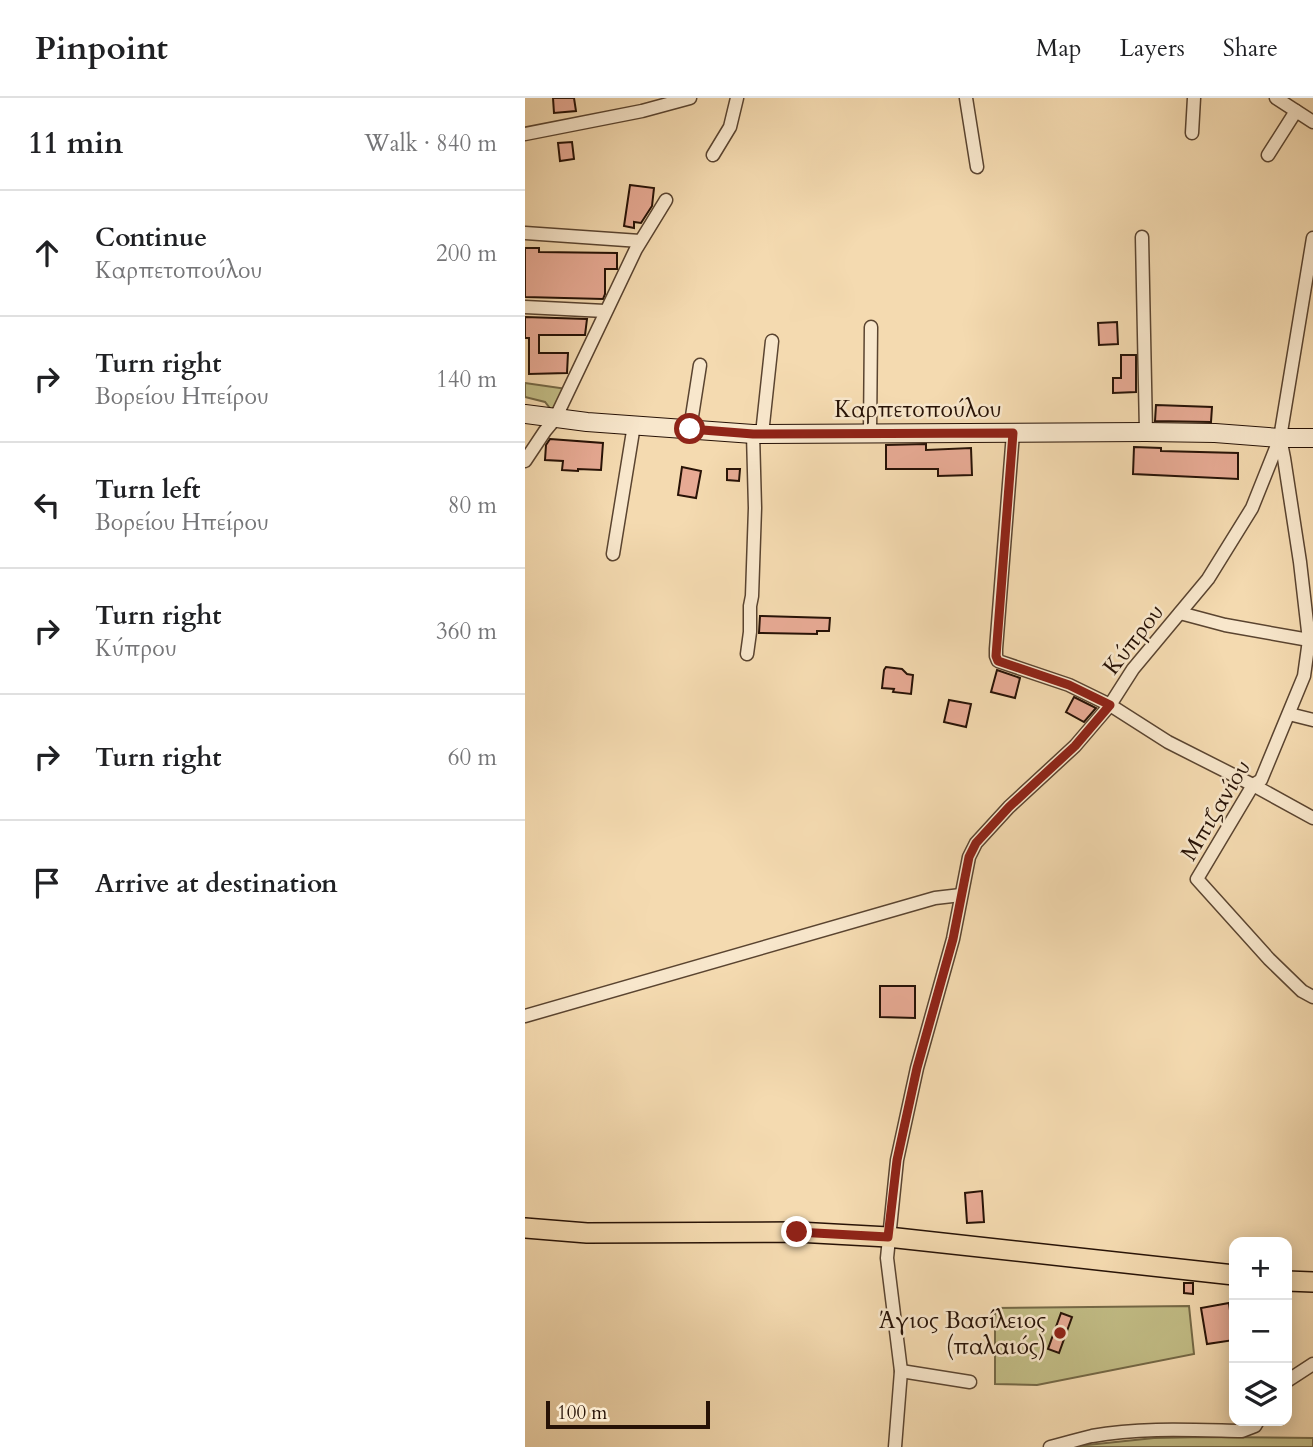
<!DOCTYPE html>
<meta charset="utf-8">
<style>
:root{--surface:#fff;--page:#f2f2f2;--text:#202124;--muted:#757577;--line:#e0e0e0}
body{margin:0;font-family:Cardo,serif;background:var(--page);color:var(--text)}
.controls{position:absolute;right:21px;bottom:21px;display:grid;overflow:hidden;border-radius:14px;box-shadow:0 4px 18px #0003}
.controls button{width:63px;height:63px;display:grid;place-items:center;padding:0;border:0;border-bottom:2px solid var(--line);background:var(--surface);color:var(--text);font:35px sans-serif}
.scale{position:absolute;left:21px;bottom:18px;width:164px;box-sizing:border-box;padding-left:7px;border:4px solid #271206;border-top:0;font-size:19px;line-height:24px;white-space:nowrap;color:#271206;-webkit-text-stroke:5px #f8e7cc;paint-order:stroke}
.stop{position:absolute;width:21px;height:21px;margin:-16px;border:5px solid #8f2418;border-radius:50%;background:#fff}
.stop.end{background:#8f2418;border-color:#fff;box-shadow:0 2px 7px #0008}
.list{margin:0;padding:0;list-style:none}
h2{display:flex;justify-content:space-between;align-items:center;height:91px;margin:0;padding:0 28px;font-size:30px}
h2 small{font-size:23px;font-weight:400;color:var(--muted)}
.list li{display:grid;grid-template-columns:46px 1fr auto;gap:21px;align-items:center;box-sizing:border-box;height:126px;padding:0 28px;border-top:2px solid var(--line)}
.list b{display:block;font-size:26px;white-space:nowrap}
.list p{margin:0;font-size:23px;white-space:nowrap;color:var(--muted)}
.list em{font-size:23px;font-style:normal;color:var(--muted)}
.icon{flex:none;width:38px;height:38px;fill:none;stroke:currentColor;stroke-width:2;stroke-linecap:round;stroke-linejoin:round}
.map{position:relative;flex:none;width:788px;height:1349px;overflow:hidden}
header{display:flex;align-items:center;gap:42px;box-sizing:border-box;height:98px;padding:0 35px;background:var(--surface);border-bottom:2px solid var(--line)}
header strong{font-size:33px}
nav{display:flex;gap:38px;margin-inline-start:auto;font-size:24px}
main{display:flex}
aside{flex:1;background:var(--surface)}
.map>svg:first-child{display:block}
.green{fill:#c2bd86;stroke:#746846;stroke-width:2}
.building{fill:#e7aa94;stroke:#271206;stroke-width:2}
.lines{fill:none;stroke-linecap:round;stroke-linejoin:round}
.minor-casing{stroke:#5a4430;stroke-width:15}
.secondary-casing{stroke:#271206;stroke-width:20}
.primary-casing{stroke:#271206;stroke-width:22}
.minor{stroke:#f8e7cc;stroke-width:12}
.secondary{stroke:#f8e7cc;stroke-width:18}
.primary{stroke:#f4dab0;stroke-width:19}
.route{stroke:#8f2418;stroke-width:9}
.poi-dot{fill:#8f2418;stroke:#f8e7cc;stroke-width:2.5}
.labels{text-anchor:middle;stroke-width:5;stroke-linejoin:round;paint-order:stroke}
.street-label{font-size:23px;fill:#271206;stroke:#f8e7cc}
.poi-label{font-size:23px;fill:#271206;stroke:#f8e7cc;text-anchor:end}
</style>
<header>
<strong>Pinpoint</strong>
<nav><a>Map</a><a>Layers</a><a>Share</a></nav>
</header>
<main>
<aside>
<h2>11 min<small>Walk · 840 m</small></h2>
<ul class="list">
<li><svg class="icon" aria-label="ahead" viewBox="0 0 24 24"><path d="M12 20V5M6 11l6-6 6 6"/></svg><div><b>Continue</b><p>Καρπετοπούλου</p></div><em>200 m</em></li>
<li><svg class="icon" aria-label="right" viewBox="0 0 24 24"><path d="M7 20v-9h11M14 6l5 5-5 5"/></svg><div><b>Turn right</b><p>Βορείου Ηπείρου</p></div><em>140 m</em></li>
<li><svg class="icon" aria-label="left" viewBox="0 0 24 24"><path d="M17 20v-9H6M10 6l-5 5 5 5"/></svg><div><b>Turn left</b><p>Βορείου Ηπείρου</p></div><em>80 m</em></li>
<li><svg class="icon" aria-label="right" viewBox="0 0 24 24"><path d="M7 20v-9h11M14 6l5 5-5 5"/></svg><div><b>Turn right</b><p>Κύπρου</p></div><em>360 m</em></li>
<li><svg class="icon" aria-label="right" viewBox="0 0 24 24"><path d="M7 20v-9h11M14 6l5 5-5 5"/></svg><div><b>Turn right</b></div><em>60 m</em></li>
<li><svg class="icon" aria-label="arrive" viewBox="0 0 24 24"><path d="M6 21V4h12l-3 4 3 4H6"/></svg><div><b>Arrive at destination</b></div></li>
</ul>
</aside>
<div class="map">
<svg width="788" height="1349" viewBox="0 0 788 1349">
<rect width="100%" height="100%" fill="#f4dab0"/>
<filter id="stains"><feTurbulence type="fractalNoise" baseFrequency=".00286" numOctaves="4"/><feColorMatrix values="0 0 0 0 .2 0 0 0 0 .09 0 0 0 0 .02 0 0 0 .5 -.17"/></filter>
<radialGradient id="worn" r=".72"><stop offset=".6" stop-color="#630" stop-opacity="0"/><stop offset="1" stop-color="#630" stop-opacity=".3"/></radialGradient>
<g class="green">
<polygon points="0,285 42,291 28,314 20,304 0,299"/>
<polygon points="664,1208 669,1256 512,1287 470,1286 470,1210"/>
<polygon points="680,1339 788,1340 788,1349 543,1349 629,1340"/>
</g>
<g class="building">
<polygon points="28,0 49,0 51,13 29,15"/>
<polygon points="47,44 49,61 35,63 33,45"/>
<polygon points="105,87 129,90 127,108 116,125 109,124 109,130 99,128"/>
<polygon points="0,150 14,150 14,154 92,155 92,171 80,171 80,196 78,201 0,199"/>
<polygon points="0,219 62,221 60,237 14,237 14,255 43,255 42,275 4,276 4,240 0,240"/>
<polygon points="592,224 593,246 574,247 573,225"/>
<polygon points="596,257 611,257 611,294 588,295 588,280 596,280"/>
<polygon points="631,307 687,309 686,324 630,323"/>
<polygon points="25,341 78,345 76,372 53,371 53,373 37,372 38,363 20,362 21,347"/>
<polygon points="401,346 401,352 446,350 447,377 413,378 413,371 361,371 361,347"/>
<polygon points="609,349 636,350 636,353 713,355 713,381 608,376"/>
<polygon points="157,369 176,373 171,400 153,397"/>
<polygon points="202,371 215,371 214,383 202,382"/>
<polygon points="235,518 305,520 304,533 292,533 292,536 234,535"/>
<polygon points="361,569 377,571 382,576 388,577 386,596 368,594 369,591 357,590 359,572"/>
<polygon points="472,572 495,580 490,600 466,594"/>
<polygon points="549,599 571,610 559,624 541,614"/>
<polygon points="424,602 446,606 441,629 419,624"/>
<polygon points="355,888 390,888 390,920 355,919"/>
<polygon points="457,1093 459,1124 442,1125 440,1095"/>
<polygon points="659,1185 668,1185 668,1196 659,1195"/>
<polygon points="704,1205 709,1242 682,1246 676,1210"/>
<polygon points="536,1215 547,1219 534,1255 523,1251"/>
</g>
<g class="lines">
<defs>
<g id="minor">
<polyline points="441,0 452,69"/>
<polyline points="751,0 788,24"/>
<polyline points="667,35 669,0"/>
<polyline points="0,36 117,13 165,0"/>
<polyline points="188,57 205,29 212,0"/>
<polyline points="743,57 771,13"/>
<polyline points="0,135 115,143"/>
<polyline points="617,139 621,334"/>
<polyline points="0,209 80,213"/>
<polyline points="165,331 175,267"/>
<polyline points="488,335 471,551 471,558 473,563 544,587 585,607 643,644 728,687 788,720"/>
<polyline points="237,336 247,243"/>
<polyline points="345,336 346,229"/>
<polyline points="755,340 759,360 775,464 784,542 779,578 736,682 728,687 672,781 744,861 777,893 788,899"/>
<polyline points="0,363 20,333 30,321 111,151 141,102"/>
<polyline points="88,456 109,327"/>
<polyline points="655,515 700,527 784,542"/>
<polyline points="222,556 225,534 225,508 227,498 230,410 228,336"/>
<polyline points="764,616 788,622"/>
<polyline points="0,918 410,800 436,797"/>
<polyline points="376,1273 445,1284"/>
<polyline points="762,1283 788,1266"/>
<polyline points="370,1349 376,1273 362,1160 372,1062 392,970 428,841 444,759 451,745 484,709 550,648 585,607 608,571 683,481 727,410 755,340 788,140"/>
<path d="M 525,1349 C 539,1346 553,1341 567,1338 C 616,1329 668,1332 717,1333 L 730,1328 L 733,1323"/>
</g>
<polyline id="secondary" points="0,316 62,324 228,336 621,334 690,335 755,340 788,340"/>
<g id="primary">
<polyline points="0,1130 62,1135 272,1134 363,1139 709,1177"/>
<polyline points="762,1183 788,1184"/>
</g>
</defs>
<use href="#minor" class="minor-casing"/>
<use href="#secondary" class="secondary-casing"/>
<use href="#primary" class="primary-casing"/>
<use href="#minor" class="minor"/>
<use href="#secondary" class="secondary"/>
<use href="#primary" class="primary"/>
</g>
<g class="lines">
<polyline class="route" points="165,331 228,336 488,335 471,558 473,563 544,587 585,607 550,648 484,709 451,745 444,759 428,841 392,970 372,1062 363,1139 272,1134"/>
</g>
<circle class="poi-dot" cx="535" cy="1235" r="7"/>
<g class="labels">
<g class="street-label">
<text x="393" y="319">Καρπετοπούλου</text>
<text transform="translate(608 541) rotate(-52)" y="8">Κύπρου</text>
<text transform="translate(690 712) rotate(-59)" y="8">Μπιζανίου</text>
</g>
<g class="poi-label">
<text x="521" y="1230">Άγιος Βασίλειος<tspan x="521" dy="26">(παλαιός)</tspan></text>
</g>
</g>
<rect width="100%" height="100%" filter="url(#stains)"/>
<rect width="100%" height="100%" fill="url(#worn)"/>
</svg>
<div class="controls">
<button>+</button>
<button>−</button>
<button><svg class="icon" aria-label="layers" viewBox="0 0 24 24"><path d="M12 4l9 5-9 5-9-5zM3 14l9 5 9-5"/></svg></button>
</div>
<div class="scale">100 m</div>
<div class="stop" style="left:165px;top:331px"></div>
<div class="stop end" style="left:272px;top:1134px"></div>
</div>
</main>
